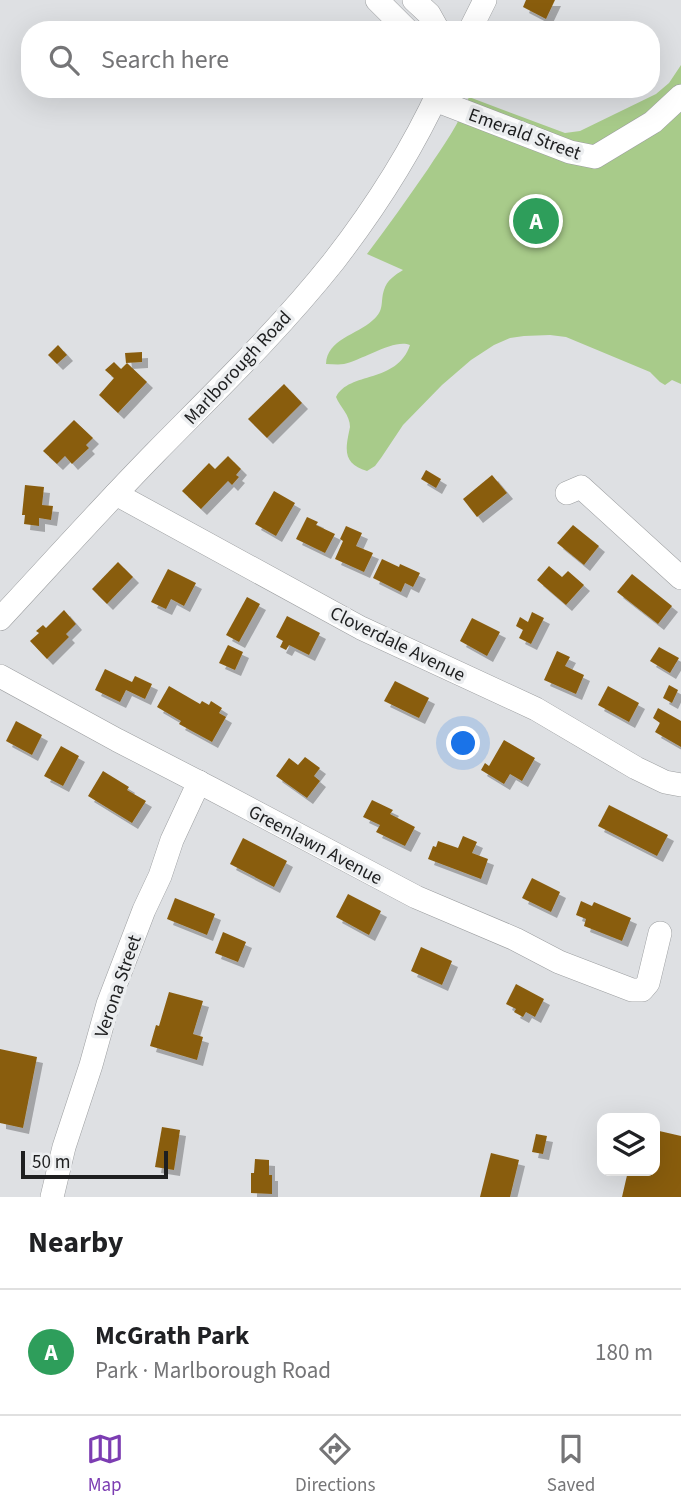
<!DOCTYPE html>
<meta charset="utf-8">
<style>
:root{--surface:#fff;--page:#f2f2f2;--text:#202124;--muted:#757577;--line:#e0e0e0;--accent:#7c3db2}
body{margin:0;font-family:"Source Sans 3",sans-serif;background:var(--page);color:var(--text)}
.controls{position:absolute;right:21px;bottom:21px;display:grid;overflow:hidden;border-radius:14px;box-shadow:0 7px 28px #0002}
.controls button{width:63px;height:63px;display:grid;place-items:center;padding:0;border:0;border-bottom:2px solid var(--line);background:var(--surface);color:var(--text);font:35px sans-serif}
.scale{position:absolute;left:21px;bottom:18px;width:147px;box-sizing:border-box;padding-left:7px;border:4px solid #1e1f20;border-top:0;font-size:19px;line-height:24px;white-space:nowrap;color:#1e1f20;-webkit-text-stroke:5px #eceef0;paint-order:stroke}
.you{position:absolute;left:464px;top:744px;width:24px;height:24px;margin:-18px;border:5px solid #fff;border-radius:50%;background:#1a73e8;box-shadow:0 0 0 10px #1a73e833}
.badge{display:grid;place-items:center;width:46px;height:46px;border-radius:50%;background:var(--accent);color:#fff;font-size:23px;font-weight:700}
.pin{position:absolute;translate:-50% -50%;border:4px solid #fff;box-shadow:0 2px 7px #0006}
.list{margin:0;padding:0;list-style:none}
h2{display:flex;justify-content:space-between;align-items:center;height:91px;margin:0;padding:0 28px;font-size:30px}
h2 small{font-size:23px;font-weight:400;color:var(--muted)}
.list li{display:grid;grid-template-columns:46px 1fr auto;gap:21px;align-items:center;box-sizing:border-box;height:126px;padding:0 28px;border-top:2px solid var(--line)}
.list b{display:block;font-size:26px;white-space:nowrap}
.list p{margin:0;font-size:23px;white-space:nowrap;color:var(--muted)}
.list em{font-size:23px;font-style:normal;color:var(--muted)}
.icon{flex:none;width:38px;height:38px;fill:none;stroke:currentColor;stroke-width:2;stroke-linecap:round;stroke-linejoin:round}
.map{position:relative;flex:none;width:681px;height:1197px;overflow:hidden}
.search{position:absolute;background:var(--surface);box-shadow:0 7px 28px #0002;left:21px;right:21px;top:21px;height:77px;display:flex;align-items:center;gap:18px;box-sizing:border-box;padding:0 24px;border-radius:28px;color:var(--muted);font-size:26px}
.sheet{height:217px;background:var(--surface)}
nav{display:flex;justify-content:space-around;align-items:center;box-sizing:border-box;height:98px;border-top:2px solid var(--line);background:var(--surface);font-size:19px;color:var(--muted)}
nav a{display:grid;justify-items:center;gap:4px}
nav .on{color:var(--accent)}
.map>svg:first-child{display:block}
.green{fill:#a8cb8a}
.building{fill:#895d0e;filter:url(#shadow)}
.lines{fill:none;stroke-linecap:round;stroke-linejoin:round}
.minor-casing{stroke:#9c9ea0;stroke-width:24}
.minor{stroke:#fff;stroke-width:23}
.labels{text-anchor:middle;stroke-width:7;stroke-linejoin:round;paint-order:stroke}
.street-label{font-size:19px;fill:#1e1f20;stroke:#eceef0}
</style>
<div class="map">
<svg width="681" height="1197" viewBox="0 0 681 1197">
<defs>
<filter id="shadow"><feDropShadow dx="6" dy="6" stdDeviation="0" flood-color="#0004"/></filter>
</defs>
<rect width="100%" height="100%" fill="#dee0e3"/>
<path class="green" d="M 681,65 L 681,384 L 672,380 L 665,385 L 660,382 L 650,372 L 566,337 L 550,335 L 524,336 L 510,338 L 494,345 L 471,360 L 442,385 L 403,425 L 381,458 L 375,466 L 367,471 C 349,465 344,457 348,437 C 348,437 350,427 350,427 C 350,415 340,407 336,397 C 349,371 397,384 410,345 C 395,338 362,360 344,364 C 338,365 332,364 326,364 C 327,339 357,335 373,320 C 385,310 380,302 384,290 C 387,280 395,275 403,270 L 367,254 C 388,226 408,198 428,169 C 443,146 460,123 469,97 L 565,133 L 580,131 L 656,94 L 669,83 Z"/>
<g class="building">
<polygon points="526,0 555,0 546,19 523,7"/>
<polygon points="58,345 67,355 57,364 48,355"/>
<polygon points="142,352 142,362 126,363 125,353"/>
<polygon points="114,362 121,369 127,363 147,382 118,413 99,395 114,378 105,370"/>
<polygon points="284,384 302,403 267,438 248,419"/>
<polygon points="74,420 93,438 86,445 89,448 72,464 65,456 57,464 43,451"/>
<polygon points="228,456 241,469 236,475 239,477 232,485 228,481 201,509 182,491 209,463 215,469"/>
<polygon points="426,470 441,479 436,488 421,479"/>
<polygon points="492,475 507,493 477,517 463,499"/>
<polygon points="25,485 44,487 42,505 53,506 51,520 39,518 39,526 24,524 25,515 22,515"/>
<polygon points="274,491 295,503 276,536 255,524"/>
<polygon points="307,517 318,522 316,525 335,534 325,553 296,539"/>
<polygon points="573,525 599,546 584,565 557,543"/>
<polygon points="346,526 362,533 356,546 373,553 364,572 335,559 343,541 340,539"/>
<polygon points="382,559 399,567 400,564 420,573 413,587 405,583 401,592 373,578"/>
<polygon points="118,562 133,577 107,604 92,589"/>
<polygon points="549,566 562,577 568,571 584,585 566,605 537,580"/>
<polygon points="168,569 196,583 184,606 171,599 166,609 151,602"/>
<polygon points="632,574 672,606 658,624 617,592"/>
<polygon points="247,597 260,604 239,642 226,635"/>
<polygon points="64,610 76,624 66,634 69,637 47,659 30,641 39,633 36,631 43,625 46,628"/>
<polygon points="532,612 544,618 531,644 519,638 523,630 516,626 520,617 528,622"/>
<polygon points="287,616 320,633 309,655 289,645 286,650 280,647 283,641 276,637"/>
<polygon points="472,618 500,632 487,656 460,641"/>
<polygon points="228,645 243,652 235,670 219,663"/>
<polygon points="659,647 679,658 670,673 650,661"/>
<polygon points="557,651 570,657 565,666 584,675 576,694 544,680"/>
<polygon points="105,669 132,682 135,676 152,684 145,699 126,690 120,702 95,690"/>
<polygon points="395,681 429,698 419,718 384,701"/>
<polygon points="669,685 678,690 672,703 663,698"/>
<polygon points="169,686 200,704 202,701 209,705 211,701 222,708 219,713 226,717 212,742 179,724 181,721 157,707"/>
<polygon points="608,686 639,703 629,722 598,705"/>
<polygon points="658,708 681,721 681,747 655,732 660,723 653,718"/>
<polygon points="16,721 42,735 32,755 6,741"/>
<polygon points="504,740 535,758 522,781 510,774 504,784 481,770 485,763 489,766"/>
<polygon points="61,746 79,756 63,786 44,776"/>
<polygon points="305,757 320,768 314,776 320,781 307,798 276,776 289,758 298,765"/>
<polygon points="103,771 129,787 127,790 146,801 132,823 88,796"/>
<polygon points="372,800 393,810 390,814 415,827 405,846 376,832 380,825 363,817"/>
<polygon points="609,805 668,835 657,856 598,826"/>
<polygon points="463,836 477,842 472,853 488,859 481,879 428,859 433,846 436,847 438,841 458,848"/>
<polygon points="243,838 287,861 274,887 230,864"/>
<polygon points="532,878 560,892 551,912 522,898"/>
<polygon points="348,894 381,911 369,935 336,917"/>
<polygon points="175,898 215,914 207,935 167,919"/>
<polygon points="581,901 592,906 594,902 631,918 622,941 584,926 586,919 576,915"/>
<polygon points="223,932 246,942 238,962 215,953"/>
<polygon points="421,947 452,961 442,985 411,971"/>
<polygon points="516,984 544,999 535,1017 526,1012 523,1017 514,1012 516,1009 506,1004"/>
<polygon points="169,992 203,1001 193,1034 203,1037 197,1060 150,1046 156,1025 159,1026"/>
<polygon points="0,1049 37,1057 23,1128 0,1123"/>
<polygon points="162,1127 180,1130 174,1170 155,1167"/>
<polygon points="655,1130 681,1136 681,1197 622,1197 628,1171 655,1171"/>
<polygon points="536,1134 547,1136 543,1154 532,1152"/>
<polygon points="491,1153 519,1160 510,1197 480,1197"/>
<polygon points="255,1159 269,1160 269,1175 272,1175 272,1194 251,1193 251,1173 254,1173"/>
</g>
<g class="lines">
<defs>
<g id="minor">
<polyline points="377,0 407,30"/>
<polyline points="414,0 429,14 438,30"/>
<polyline points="470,30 485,0"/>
<polyline points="435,100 570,152 595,157 653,122 681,96"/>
<polyline points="567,493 581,487 681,578"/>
<polyline points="116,494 361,628 536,709 636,768 665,782 681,785"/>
<path d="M 0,619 C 52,563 103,506 156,452 C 217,390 280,329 334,261 C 375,208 412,150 440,89"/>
<polyline points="0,676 117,740 212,789 416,897 515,939 559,962 632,990 642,990 648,983 660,933"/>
<polyline points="52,1197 64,1147 91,1065 108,1004 144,910 160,876 172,840 199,782"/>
</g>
</defs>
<use href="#minor" class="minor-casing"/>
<use href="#minor" class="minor"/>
</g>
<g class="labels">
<g class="street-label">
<text transform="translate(525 133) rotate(20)" y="7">Emerald Street</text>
<text transform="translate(237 367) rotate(-47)" y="7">Marlborough Road</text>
<text transform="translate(398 643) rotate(26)" y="7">Cloverdale Avenue</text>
<text transform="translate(316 844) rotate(28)" y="7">Greenlawn Avenue</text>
<text transform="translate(117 986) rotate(-71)" y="7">Verona Street</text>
</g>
</g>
</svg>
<div class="controls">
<button><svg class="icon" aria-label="layers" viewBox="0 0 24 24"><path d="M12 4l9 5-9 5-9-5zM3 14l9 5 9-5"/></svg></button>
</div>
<div class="scale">50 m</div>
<div class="you"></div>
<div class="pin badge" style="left:536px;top:221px;background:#2e9e5b">A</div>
<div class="search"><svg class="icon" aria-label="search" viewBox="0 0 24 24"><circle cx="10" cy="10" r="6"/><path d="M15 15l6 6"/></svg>Search here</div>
</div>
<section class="sheet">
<h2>Nearby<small></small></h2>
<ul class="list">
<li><span class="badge" style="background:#2e9e5b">A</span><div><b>McGrath Park</b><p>Park · Marlborough Road</p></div><em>180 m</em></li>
</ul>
</section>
<nav>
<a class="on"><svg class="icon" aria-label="map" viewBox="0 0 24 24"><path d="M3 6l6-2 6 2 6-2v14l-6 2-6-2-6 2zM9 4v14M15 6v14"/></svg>Map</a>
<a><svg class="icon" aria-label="directions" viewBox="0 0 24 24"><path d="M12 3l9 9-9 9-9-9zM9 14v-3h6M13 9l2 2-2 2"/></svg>Directions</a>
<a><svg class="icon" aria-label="saved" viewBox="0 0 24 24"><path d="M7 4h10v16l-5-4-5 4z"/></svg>Saved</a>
</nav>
